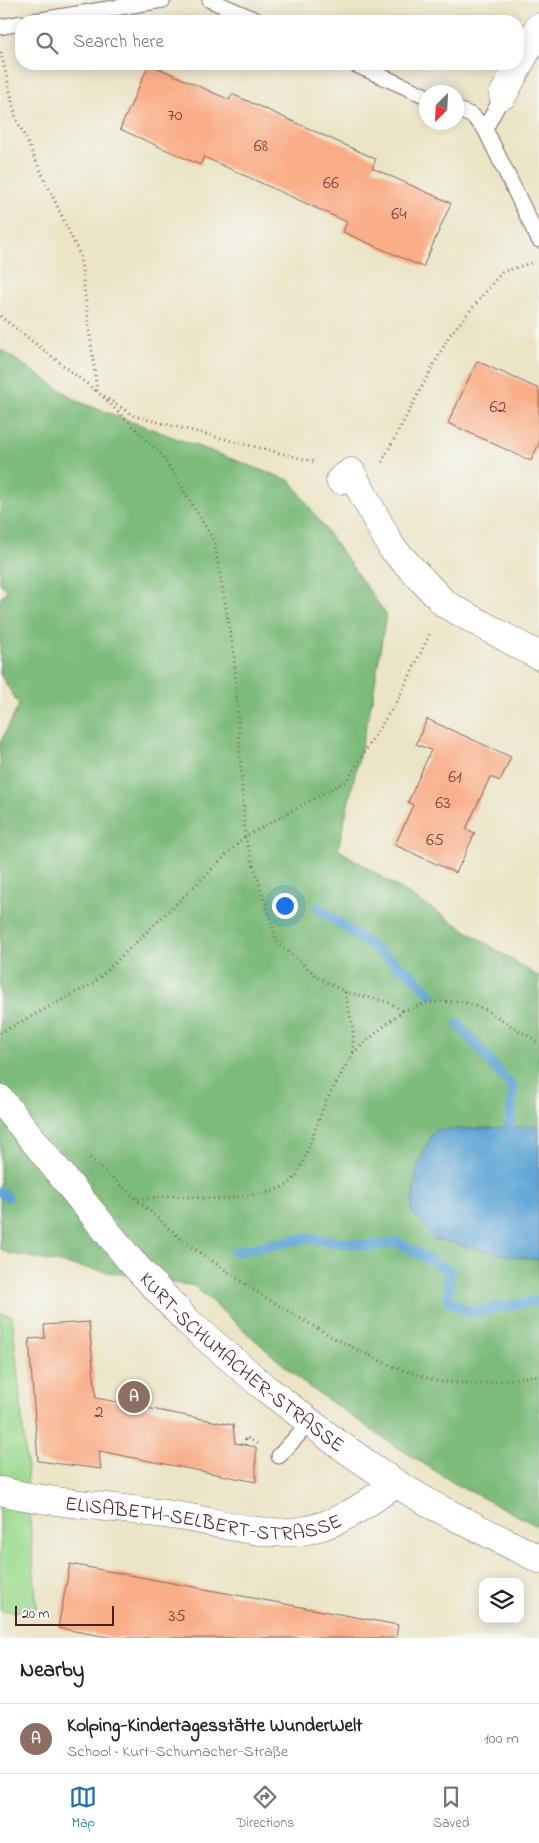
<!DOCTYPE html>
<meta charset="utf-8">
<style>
:root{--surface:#fff;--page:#f6f6f6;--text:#202124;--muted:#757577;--line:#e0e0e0;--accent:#1f6fb2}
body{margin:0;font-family:"Indie Flower",sans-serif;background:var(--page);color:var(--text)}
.controls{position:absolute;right:15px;bottom:15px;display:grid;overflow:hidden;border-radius:10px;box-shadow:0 2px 12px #0003}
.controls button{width:45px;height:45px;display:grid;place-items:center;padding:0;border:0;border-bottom:1px solid var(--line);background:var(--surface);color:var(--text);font:25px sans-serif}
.compass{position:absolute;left:419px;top:85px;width:45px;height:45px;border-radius:50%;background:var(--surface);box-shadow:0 2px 12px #0003;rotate:204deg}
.scale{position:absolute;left:15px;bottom:12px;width:99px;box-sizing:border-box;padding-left:5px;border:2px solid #4a1f2b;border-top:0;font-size:14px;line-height:18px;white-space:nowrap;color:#4a1f2b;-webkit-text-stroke:4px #f6f6f2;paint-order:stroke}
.you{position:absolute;left:284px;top:905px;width:18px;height:18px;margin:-12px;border:4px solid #fff;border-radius:50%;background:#1a73e8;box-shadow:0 0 0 8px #1a73e833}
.badge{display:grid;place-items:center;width:32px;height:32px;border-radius:50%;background:var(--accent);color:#fff;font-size:16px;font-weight:700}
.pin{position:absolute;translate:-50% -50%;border:2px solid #fff;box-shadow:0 1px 5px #0006}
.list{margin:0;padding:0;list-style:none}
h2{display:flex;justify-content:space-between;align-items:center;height:65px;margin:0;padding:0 20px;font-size:21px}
h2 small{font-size:16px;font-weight:400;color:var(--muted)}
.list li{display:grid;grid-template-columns:32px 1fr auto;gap:15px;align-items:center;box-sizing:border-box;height:70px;padding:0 20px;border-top:1px solid var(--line)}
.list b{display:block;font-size:19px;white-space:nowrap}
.list p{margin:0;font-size:16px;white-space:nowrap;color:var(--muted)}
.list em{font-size:16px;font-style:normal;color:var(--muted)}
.icon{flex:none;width:28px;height:28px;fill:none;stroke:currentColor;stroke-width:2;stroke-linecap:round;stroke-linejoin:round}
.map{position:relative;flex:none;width:539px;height:1638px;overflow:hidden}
.search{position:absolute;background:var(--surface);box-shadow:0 2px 12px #0003;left:15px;right:15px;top:15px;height:55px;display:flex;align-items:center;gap:12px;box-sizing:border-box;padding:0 18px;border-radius:20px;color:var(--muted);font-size:19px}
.sheet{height:135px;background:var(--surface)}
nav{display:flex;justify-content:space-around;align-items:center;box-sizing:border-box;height:70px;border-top:1px solid var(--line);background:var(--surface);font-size:14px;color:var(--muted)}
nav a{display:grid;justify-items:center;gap:2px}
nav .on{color:var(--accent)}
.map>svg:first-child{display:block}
.green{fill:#9cdb90;stroke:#737d5e}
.forest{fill:#7dbb7a;stroke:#646d52}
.water{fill:#5fa5d5;stroke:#546280}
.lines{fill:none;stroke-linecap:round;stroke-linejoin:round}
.stream{stroke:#5fa5d5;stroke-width:10}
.building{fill:#f9ae88}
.service-casing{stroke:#826461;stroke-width:17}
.minor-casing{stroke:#826461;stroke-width:29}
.path{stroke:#826461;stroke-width:3;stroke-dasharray:1 4;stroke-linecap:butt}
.service{stroke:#fff;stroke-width:15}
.minor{stroke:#fff;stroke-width:28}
.labels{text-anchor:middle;stroke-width:4;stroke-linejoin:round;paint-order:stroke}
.number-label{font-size:18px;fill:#764342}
.street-label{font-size:20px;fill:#4a1f2b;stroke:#f6f6f2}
</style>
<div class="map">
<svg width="539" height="1638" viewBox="0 0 539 1638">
<rect width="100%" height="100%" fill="#f6f6f2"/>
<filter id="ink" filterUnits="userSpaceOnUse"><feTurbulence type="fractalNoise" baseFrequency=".02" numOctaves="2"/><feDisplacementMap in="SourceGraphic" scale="10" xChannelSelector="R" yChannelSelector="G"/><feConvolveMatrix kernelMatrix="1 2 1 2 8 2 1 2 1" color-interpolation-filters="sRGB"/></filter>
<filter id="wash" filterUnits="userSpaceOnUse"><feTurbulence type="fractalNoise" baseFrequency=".0096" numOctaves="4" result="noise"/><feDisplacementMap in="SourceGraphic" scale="20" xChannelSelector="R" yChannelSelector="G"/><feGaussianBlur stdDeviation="1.12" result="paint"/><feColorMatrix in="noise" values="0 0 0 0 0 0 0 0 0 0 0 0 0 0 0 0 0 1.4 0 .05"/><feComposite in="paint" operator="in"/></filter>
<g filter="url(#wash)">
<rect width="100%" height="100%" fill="#ebe4c6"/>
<polygon class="green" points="0,1313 12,1316 27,1469 28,1497 37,1613 0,1610"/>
<polygon class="forest" points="0,349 79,402 291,481 386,614 373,696 338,849 539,977 539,1527 454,1483 386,1440 304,1383 194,1286 113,1273 7,1253 0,1248 0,743 19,705 0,674 0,599 7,590 0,583"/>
<polygon class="water" points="539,1126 539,1260 506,1255 434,1239 411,1210 418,1164 434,1130"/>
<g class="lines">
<g class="stream">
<polyline points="318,908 412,975 431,994"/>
<polyline points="458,1024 513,1088 509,1139"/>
<polyline points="0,1192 8,1197"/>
<polyline points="235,1252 306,1238 372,1246 397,1242 450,1271 448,1301 470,1312 539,1301"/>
</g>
</g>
<g id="blocks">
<g class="building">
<polygon points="149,64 230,100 232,94 376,159 372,168 451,203 423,267 343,232 347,222 204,157 200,165 120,129"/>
<polygon points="477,361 539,389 539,443 531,461 448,423"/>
<polygon points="427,719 511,757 500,781 490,777 466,829 475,833 456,873 395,845 413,805 408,802 431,750 416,744"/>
<polygon points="89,1322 96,1398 233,1425 235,1443 256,1447 256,1482 99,1451 101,1469 38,1461 29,1339 45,1338 44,1325"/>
<polygon points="70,1564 398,1625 396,1638 113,1638 58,1628"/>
</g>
</g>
</g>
<g filter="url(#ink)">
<use href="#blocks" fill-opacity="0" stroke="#826461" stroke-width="1"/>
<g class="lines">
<defs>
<g id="service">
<polyline points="210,0 258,21"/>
<polyline points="34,21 163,0"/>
<polyline points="0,27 21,23"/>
<polyline points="354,64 426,96"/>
<polyline points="456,109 473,116 485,129 539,240"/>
<polyline points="485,129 503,95"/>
<polyline points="279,1456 310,1422"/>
</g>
<g id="minor">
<polyline points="503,95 539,27"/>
<polyline points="340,480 351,472 392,548 445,604 539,656"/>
<path id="s1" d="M 0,1099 L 130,1260 L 187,1321 L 264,1387 L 337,1443 L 395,1483 L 434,1506 L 539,1559"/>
<path id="s2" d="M 0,1491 C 61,1505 124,1507 185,1517 C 221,1523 257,1535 294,1532 C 334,1528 365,1506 395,1483"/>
</g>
</defs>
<use href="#service" class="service-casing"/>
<use href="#minor" class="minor-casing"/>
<g class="path">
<polyline points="1,52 16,118 80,255 97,391 163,456 214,541 234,653 245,837 277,942 319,978 345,992 376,999 390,1003 402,1011"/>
<polyline points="0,316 96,391"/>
<polyline points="104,396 134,416 315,462"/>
<polyline points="382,462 449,336 502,272 531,263"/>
<polyline points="345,992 353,1029 353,1053"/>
<polyline points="0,1033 94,983 245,837 347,780 401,694 431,631"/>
<polyline points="90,1158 182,1240 261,1295 334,1338 389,1365 440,1382 479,1384 539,1375"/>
<polyline points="138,1199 171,1196 223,1199 270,1192 288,1185 297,1175 303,1162 325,1103 353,1053 402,1011 430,1002 460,1001 486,1010 533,1039 539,1044"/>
<polyline points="245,1445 246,1437 258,1444"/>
</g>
<use href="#service" class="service"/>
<use href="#minor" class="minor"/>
</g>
</g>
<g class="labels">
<g class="number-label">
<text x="175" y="120">70</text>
<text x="261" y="151">68</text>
<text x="331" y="188">66</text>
<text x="399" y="219">64</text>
<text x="498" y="412">62</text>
<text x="455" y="782">61</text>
<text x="443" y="808">63</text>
<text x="435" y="845">65</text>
<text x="99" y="1417">2</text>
<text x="177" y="1621">35</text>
</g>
<g class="street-label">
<text dy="7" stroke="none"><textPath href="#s1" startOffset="359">KURT-SCHUMACHER-STRASSE</textPath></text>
<text dy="7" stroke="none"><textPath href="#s2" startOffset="206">ELISABETH-SELBERT-STRASSE</textPath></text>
</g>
</g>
</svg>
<div class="controls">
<button><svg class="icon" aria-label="layers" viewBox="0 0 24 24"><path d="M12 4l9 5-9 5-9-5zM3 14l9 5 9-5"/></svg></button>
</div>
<svg class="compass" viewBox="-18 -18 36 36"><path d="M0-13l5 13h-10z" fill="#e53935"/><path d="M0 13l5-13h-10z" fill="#757577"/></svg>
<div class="scale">20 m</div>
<div class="you"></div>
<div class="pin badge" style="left:134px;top:1397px;background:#8d6e63">A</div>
<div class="search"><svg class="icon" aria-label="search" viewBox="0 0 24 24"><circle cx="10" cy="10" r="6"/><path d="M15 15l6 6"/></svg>Search here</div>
</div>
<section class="sheet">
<h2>Nearby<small></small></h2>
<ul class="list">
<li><span class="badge" style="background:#8d6e63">A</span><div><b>Kolping-Kindertagesstätte WunderWelt</b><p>School · Kurt-Schumacher-Straße</p></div><em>100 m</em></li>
</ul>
</section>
<nav>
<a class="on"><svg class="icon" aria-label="map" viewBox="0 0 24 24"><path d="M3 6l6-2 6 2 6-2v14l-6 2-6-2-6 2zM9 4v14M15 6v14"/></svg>Map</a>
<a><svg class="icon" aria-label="directions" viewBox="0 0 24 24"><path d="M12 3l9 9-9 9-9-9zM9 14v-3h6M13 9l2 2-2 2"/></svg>Directions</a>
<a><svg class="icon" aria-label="saved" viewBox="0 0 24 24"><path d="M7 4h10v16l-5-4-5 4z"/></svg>Saved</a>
</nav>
